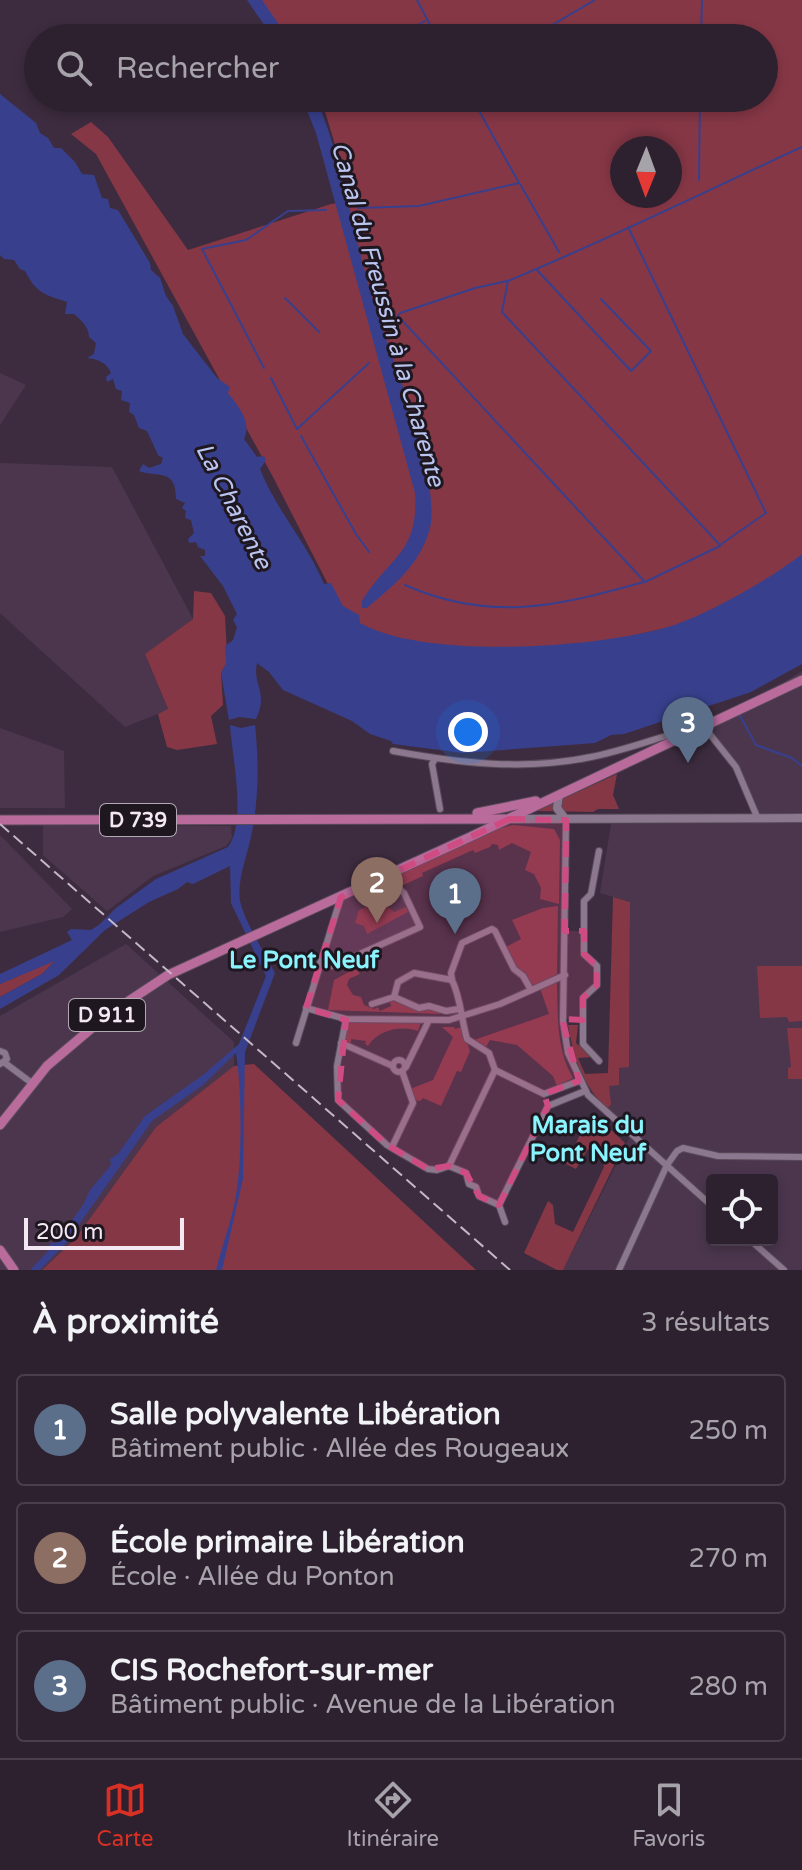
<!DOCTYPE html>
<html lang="fr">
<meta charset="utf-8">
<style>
:root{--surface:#2e212f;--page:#362937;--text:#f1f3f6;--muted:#a7a3aa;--line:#493e4b;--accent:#d93025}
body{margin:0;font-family:"Varela Round",sans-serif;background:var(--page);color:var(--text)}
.controls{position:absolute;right:24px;bottom:24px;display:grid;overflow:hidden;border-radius:8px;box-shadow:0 4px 12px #0003}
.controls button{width:72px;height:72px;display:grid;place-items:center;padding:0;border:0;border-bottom:2px solid var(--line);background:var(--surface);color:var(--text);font:40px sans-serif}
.compass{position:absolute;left:610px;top:136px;width:72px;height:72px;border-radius:50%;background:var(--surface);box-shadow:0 4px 12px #0003;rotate:181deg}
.scale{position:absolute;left:24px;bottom:20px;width:160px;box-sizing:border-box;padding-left:8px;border:4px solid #f3e8f4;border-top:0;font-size:22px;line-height:28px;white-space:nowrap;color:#f3e8f4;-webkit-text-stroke:6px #1f1720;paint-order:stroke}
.you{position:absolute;left:468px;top:732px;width:28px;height:28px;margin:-20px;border:6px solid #fff;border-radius:50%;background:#1a73e8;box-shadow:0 0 0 12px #1a73e833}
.badge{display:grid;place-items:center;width:52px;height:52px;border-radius:50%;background:var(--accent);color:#fff;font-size:26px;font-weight:700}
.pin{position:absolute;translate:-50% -66px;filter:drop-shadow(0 2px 4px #0008)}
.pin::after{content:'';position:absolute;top:42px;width:28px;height:24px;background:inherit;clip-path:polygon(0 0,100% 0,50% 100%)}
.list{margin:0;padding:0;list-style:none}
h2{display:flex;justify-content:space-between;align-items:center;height:104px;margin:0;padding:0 32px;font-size:34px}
h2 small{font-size:26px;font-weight:400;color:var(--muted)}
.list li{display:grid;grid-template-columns:52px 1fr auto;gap:24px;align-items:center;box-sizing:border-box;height:112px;margin:0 16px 16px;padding:0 16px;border:2px solid var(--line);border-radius:8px}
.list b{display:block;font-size:30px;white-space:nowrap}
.list p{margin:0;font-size:26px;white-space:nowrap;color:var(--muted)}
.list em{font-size:26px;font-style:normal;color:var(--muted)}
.icon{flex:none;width:44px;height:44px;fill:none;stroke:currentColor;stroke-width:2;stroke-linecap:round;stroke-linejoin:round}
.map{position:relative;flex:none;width:802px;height:1270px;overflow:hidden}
.search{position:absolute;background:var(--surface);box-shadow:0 4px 12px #0003;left:24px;right:24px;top:24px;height:88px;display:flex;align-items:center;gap:20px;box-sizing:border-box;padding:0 28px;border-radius:44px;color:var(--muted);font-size:30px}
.sheet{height:488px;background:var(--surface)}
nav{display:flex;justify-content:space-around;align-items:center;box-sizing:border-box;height:112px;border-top:2px solid var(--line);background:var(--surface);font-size:22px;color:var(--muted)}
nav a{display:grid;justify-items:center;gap:4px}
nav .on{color:var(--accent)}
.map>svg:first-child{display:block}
.built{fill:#4b364e;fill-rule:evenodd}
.green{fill:#863746;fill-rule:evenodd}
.water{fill:#38408d}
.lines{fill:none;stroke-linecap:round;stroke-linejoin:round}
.stream{stroke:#38408d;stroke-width:2}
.minor-casing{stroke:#594b5b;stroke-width:8}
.secondary-casing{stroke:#594b5b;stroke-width:10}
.primary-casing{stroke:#594b5b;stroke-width:11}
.minor{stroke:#8c788e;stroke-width:6}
.secondary{stroke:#8c788e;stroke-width:8}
.primary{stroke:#b96b9c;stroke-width:9}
.rail{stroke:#c5b8c6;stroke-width:2;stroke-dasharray:12 6;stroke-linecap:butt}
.marked{fill:#ce4c81;fill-opacity:0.2;stroke:#ce4c81;stroke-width:6;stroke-dasharray:16 10;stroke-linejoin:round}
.labels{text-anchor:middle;stroke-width:6;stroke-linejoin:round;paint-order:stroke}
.shield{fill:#1f1720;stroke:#b3a9b4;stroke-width:2}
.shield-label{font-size:20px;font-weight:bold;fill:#f3e8f4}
.water-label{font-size:24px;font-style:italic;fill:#b9c4ef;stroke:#1f1720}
.neighbourhood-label{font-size:24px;font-weight:bold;fill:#89f4fd;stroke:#1f1720}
</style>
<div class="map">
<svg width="802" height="1270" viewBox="0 0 802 1270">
<rect width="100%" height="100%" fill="#3d2c3f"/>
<g class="built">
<polygon points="0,373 26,385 0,425"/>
<polygon points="0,463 112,467 193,619 145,654 168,710 125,727 0,613"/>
<path d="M 802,671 L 802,1270 L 563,1270 L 634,1129 L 607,1109 L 609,1085 L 619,1067 L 629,1066 L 630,902 L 600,893 L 611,824 L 756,823 L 732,765 L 703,733 ZM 712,1180 L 772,1180 L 772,1240 L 712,1240 Z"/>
<polygon points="0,728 64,751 65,808 0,808"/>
<polygon points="43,825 231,826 232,838 226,846 153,876 107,911 43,855"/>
<polygon points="0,835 72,909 63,917 0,932"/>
<polygon points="384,884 400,889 420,927 332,963 324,961 343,900"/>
<polygon points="126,944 234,1042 234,1066 156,1127 75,1239 42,1270 0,1270 0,1016"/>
</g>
<g class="green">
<path d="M 261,0 L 802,0 L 802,573 L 764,605 L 486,670 L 350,627 L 273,477 L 96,154 L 71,134 L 91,122 L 108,137 L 188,250 L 331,204 L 352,201 L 321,98 L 764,98 L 764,38 L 287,38 ZM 622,148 L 670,148 L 670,196 L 622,196 Z"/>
<polygon points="194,591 211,593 225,616 227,654 226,664 221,673 223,705 211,716 217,744 177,750 167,747 158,714 168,709 145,654 193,619"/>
<polygon points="617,774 613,795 619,809 598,809 593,812 536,811"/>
<polygon points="513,825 554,829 560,840 559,904 540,899 541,888 534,874 525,870 531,852 512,843 499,850 498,845 492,844 490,847 475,853 473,850 422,873 423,876 401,886 395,883 395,875 501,828"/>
<path d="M 613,897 L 630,902 L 629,1067 L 619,1068 L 619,1085 L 609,1086 L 611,1104 L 607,1109 C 582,1084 574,1059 568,1025 L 578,1025 L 576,1043 L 592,1057 L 578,1058 L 585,1074 L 608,1073 Z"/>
<polygon points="385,904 394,912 406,907 408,912 367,934 364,926 355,923 359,910 370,905 372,909"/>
<polygon points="558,906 557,974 534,986 516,967 506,947 521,939 512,920 543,908"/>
<polygon points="57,959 42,974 0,997 0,984"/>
<polygon points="757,966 802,966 802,1021 789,1022 787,1017 760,1018"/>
<polygon points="356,968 360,974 349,979 347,985 353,995 361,997 364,1005 374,1009 378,1007 380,1011 391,1006 390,1002 393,1001 416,1009 428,1008 441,1014 328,1010 334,980"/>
<path d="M 557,983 C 558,1016 556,1049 573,1078 L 557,1086 L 553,1076 L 517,1045 L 490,1040 L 486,1047 L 474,1040 L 549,1014 L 540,988 Z"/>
<path d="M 421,1022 L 418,1031 C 401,1025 378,1030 368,1046 L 365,1044 L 366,1041 L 351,1039 L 351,1044 L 344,1039 L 347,1023 Z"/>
<polygon points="442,1027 454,1027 455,1029 462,1027 470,1051 461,1072 457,1071 441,1106 423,1098 420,1101 415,1100 410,1089 433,1080 453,1037"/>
<polygon points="787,1028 802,1028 802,1079 788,1079 788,1068 791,1067"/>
<polygon points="254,1064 476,1270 42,1270 75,1239 156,1127 234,1066"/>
<polygon points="605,1124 625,1143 563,1270 557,1270 524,1253 548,1201 553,1205 555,1224 573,1232 604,1167 600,1155 588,1149 576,1169 566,1164 584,1126"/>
</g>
<g class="water">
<polygon points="247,0 262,0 288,38 273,38"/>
<path d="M 0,94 L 36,123 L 40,133 L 48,138 L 54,148 L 61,148 L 75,162 L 82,174 L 94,175 L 102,198 L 108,199 L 110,208 L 118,210 L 150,263 L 151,270 L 160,278 L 166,296 L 173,306 L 183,334 L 217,378 L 230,387 L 228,393 C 239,407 252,422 244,439 L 257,457 L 264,456 L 266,460 L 260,469 C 276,510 307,543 324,584 L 331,583 L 343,606 L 359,615 L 360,623 C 426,660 595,648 668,627 C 707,615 770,579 802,554 L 802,664 L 751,692 L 624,734 L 611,735 L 595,743 L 463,753 L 393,744 L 391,741 L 370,734 L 352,721 L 283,690 L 269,672 L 257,663 C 252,685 269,691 256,719 L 239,717 L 229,720 L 221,673 L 226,664 L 225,646 L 233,640 L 237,627 L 233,620 L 237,614 L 223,586 L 200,556 L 205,556 L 205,550 L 198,547 L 196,542 L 189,543 L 188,539 L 194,533 L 191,520 L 185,518 L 186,511 L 182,508 L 185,503 L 176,499 C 176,468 159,478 139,471 L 143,464 L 149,468 L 161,464 L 163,458 L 158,455 L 147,431 L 139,428 L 134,415 L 129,412 L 130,403 L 121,400 L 122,391 L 116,389 L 113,379 L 107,382 L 106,377 L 111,373 C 107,363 98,359 87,358 L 94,354 L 96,343 L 89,337 C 89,327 81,320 74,314 L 65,314 L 67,302 C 44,294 37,294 25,271 L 20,269 L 14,260 L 4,259 L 0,255 Z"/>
<path d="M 302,98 L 316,98 C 346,168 354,245 378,316 C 395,364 441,483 430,528 C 421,564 393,586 367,608 L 362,608 L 362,601 C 389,556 419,554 415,493 L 316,133 Z"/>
<path d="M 230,725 L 241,728 L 255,725 C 259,763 259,803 250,841 C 246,859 237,881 240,901 C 244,920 265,954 275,973 L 245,1052 L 243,1179 L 222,1270 L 216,1270 C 221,1250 228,1230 233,1210 C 243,1173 242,1091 236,1053 L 203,1085 L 152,1121 L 66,1243 L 40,1270 L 30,1270 L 49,1250 L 50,1243 L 56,1243 L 83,1205 L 90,1190 L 111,1165 L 110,1159 L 118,1154 L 145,1116 L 203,1075 L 239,1044 L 266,976 L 231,903 L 230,866 L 193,884 L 187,882 L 178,889 L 149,902 L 105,930 L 59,975 L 0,1009 L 0,997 L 42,974 L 55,961 L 0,984 L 0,974 L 72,940 L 67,932 L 71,929 L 91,930 L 100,924 L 116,908 L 156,879 L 228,847 C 247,822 232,756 230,725 Z"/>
</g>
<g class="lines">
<g class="stream">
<polyline points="417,0 437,38"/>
<polyline points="395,38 425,21"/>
<polyline points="530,38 595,0"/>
<polyline points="701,38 702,0"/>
<polyline points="699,180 700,98"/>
<polyline points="520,184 559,252"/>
<polyline points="358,208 419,206 519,183 472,98"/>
<path d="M 628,227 L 766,513 L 720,545 L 502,312 L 508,281 C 607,240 704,192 802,147"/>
<polyline points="537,270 631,371 651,351 601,299"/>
<polyline points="507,281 475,288 400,313 398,316 645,582 720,546"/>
<polyline points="285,298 319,332"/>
<polyline points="264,368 202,249 246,240 288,211 326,210"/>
<polyline points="271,378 297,429 369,363"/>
<polyline points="301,436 356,534 369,552"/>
<path d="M 405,585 C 491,623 557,606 644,582"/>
<polyline points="740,716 756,745 792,758 802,766"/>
</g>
<defs>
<g id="minor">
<polyline points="705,728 736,767 758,819"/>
<path d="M 393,751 C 459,763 524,771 591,757 C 617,752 643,743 669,735 L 674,742"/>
<polyline points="435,759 432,764 440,809"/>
<polyline points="566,820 563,1021 568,1053 588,1095 712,1206"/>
<polyline points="320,963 333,966 420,927 404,893 384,877"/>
<polyline points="452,980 451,973 462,943 492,929 495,931 514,969 523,976 531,990"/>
<path d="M 452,980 C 461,999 461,1018 467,1039 L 489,1053 L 495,1070"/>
<polyline points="394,997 419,1008 429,1006 446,1011 459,1009"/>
<polyline points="372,1004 394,997 398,982 414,973 452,980"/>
<polyline points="306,1008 346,1019 449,1020 500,1004 565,975"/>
<polyline points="346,1019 337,1066 338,1100 387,1145 428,1169 437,1170 449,1166"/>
<polyline points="296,1043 341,897"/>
<polyline points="341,1043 393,1066"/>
<polyline points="0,1051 5,1053 7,1059 0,1064"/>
<circle cx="399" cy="1066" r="6"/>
<polyline points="599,1061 583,1044 583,998 597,985 597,966 584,954 584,901 591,894 599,851"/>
<polyline points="5,1063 33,1084"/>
<polyline points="406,1067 429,1020"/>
<polyline points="392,1147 413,1103 402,1071"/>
<polyline points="449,1166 466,1173 469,1184 476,1187 479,1196 499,1205 548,1106 585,1091"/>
<polyline points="449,1166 495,1070 544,1094 579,1081"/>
<polyline points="499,1205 505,1222"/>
<polyline points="750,1240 784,1270"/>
<polyline points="619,1270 667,1165 677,1151 683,1148 718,1156 802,1157"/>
</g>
<g id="secondary">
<polyline points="559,795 557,808 566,820"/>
<polyline points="511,819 802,818"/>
</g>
<g id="primary">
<polyline points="477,813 536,801"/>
<polyline points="0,820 505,819"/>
<polyline points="0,1125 47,1066 106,1016 168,975 470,837 802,680"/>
<polyline points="0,1250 14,1270"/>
</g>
</defs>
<use href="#minor" class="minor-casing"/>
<use href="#secondary" class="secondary-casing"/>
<use href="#primary" class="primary-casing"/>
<use href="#minor" class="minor"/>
<use href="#secondary" class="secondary"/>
<use href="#primary" class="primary"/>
<polyline class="rail" points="0,824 510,1270"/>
</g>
<path class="marked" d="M 509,819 L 566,820 L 565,931 L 584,931 L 584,954 L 597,966 L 597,985 L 583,998 L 583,1020 L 562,1019 L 579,1081 L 544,1094 L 548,1106 L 499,1205 L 479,1196 L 466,1173 L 449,1166 L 428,1169 L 387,1145 L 338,1100 L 346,1020 L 306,1008 L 341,897 Z"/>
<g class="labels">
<g class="shield">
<rect x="100" y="804" width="76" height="32" rx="6"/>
<rect x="69" y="999" width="76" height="32" rx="6"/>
</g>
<g class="shield-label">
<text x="138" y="827">D 739</text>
<text x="107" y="1022">D 911</text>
</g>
<g class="water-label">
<text transform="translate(388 314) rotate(74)" y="8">Canal du Freussin à la Charente</text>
<text transform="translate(234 506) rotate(63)" y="8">La Charente</text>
</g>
<g class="neighbourhood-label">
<text x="304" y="968">Le Pont Neuf</text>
<text x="588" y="1133">Marais du<tspan x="588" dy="28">Pont Neuf</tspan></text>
</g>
</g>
</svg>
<div class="controls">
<button><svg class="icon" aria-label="locate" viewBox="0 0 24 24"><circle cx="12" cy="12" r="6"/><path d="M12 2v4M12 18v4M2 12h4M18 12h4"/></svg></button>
</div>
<svg class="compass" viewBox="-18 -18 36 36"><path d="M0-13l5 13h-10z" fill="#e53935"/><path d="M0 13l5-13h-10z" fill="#a7a3aa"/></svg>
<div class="scale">200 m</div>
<div class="you"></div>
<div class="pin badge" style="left:455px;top:934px;background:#5c6f8a">1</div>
<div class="pin badge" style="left:377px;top:923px;background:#8d6e63">2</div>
<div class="pin badge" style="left:688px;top:763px;background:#5c6f8a">3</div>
<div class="search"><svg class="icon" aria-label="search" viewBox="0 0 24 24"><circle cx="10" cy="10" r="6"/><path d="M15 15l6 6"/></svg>Rechercher</div>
</div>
<section class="sheet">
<h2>À proximité<small>3 résultats</small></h2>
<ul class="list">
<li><span class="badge" style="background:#5c6f8a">1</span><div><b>Salle polyvalente Libération</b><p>Bâtiment public · Allée des Rougeaux</p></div><em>250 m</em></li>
<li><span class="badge" style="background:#8d6e63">2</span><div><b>École primaire Libération</b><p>École · Allée du Ponton</p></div><em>270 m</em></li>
<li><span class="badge" style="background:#5c6f8a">3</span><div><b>CIS Rochefort-sur-mer</b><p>Bâtiment public · Avenue de la Libération</p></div><em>280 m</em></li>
</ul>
</section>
<nav>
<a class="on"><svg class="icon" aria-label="map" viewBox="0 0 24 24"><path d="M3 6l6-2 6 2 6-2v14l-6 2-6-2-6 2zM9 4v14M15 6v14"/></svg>Carte</a>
<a><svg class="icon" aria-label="directions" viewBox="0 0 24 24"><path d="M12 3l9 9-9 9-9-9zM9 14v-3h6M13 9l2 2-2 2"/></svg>Itinéraire</a>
<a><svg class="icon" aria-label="saved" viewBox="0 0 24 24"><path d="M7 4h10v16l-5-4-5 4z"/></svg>Favoris</a>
</nav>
